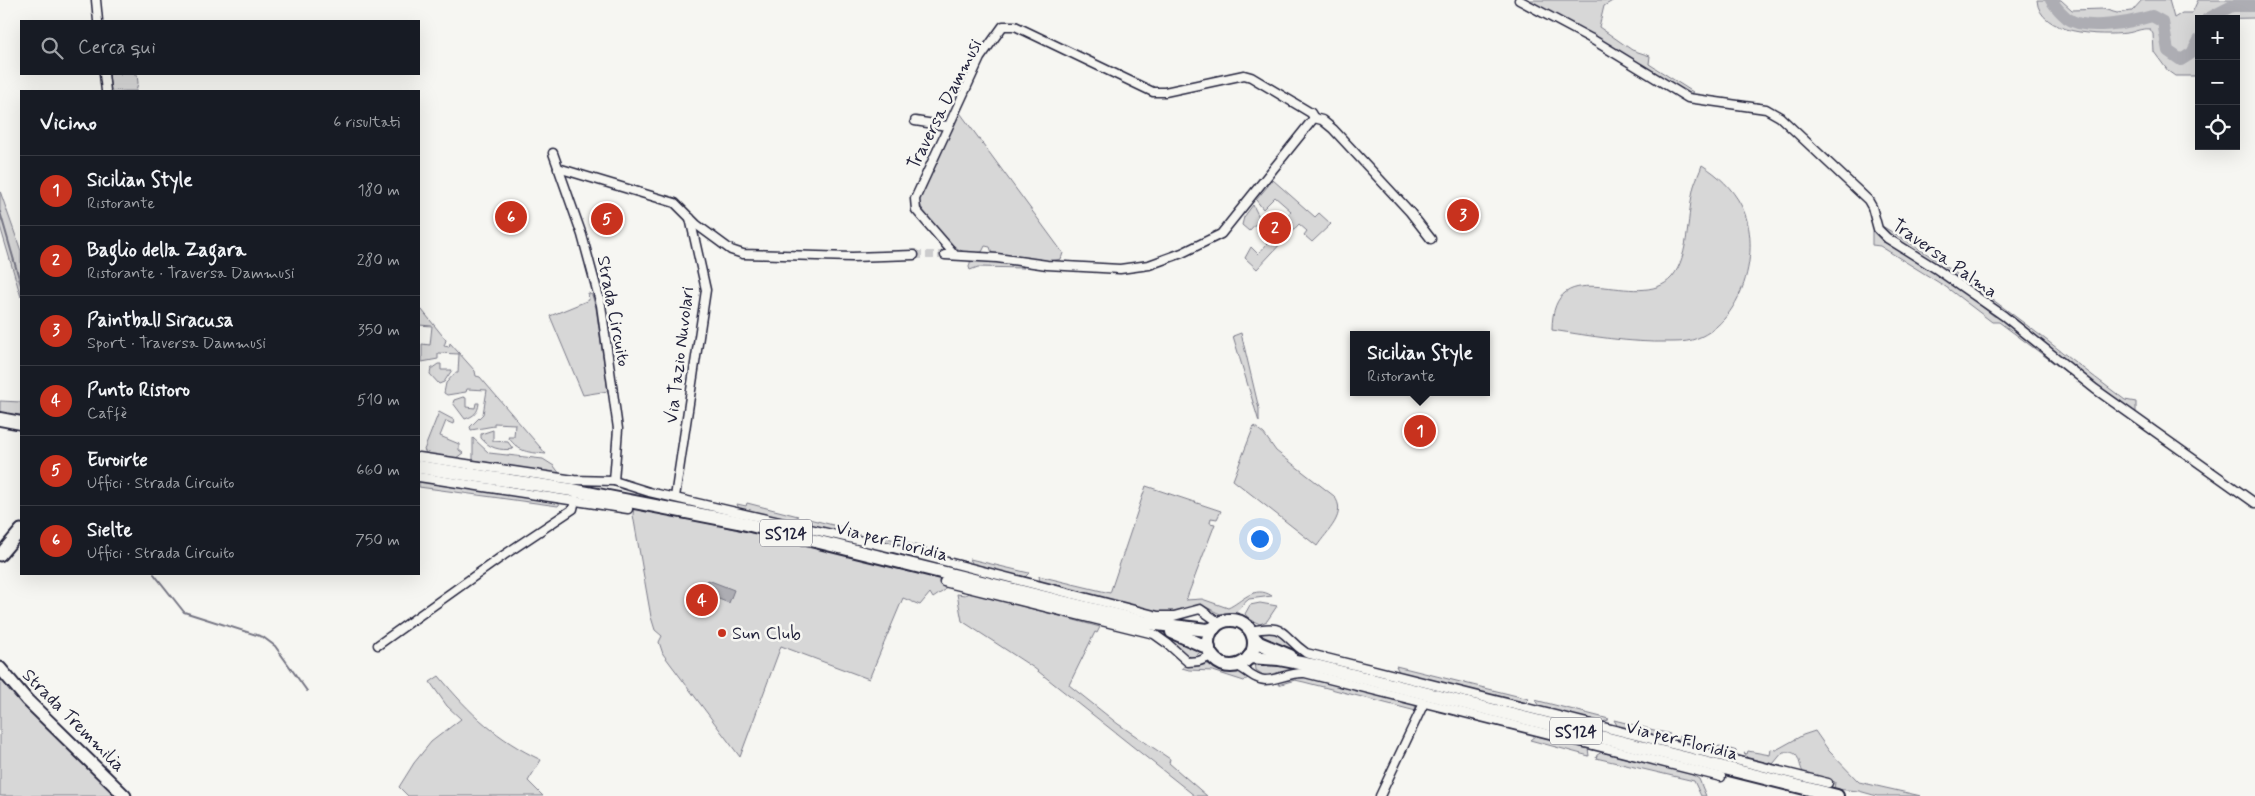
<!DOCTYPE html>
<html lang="it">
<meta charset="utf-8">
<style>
:root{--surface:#171b24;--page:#20242c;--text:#f1f3f6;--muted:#9ea1a6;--line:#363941;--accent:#c8321e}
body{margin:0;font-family:Mynerve,sans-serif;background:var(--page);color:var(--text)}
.controls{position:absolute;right:15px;top:15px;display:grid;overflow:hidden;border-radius:0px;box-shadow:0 5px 20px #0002}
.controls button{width:45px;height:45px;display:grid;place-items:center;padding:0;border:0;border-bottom:1px solid var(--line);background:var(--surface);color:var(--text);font:25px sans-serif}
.you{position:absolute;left:1259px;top:538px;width:18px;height:18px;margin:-12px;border:4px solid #fff;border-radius:50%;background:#1a73e8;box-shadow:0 0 0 8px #1a73e833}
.badge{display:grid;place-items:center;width:32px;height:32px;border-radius:50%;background:var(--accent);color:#fff;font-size:16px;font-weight:700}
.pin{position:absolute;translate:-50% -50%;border:2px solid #fff;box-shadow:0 1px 5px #0006}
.popup{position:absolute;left:1350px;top:331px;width:140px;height:65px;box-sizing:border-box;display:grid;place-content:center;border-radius:0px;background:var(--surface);filter:drop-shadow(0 1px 4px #0005);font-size:16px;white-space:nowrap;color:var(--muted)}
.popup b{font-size:19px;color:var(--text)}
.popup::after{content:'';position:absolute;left:50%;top:100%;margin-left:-10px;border:10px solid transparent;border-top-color:var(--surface)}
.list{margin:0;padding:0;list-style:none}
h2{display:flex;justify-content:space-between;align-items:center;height:65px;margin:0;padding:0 20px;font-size:21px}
h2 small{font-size:16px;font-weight:400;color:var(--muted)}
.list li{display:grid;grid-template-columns:32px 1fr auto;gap:15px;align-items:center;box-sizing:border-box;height:70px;padding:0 20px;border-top:1px solid var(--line)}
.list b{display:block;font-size:19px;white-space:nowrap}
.list p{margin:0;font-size:16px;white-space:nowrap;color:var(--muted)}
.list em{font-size:16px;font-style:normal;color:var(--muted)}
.icon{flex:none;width:28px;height:28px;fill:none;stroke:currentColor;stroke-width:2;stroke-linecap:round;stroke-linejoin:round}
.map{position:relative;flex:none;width:2255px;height:796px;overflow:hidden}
.search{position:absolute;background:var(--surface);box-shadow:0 5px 20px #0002;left:20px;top:20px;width:400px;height:55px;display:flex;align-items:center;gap:12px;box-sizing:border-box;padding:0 18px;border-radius:0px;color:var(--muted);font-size:19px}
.panel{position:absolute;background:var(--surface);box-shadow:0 5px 20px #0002;left:20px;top:90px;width:400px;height:485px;border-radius:0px}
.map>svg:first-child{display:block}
.green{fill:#d7d7d7;stroke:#7c7c89}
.water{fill:#adadb3;stroke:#757583}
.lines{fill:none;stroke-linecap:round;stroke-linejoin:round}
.stream{stroke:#757583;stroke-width:2}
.river{stroke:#adadb3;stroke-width:12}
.minor-tunnel{stroke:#cccccd;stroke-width:8;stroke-dasharray:8 4;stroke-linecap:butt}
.minor-casing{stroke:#22223b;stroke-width:11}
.secondary-casing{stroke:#22223b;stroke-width:15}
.primary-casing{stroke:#22223b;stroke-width:16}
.minor{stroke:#f6f6f2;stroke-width:8}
.secondary{stroke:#f6f6f2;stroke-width:11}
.primary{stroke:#f6f6f2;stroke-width:12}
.poi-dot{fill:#c8321e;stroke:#f6f6f2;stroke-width:2}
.labels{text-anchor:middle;stroke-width:5;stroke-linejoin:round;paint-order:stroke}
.shield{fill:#f6f6f2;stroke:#626272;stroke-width:1}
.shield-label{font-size:16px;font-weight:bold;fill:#22223b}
.street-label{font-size:18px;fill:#22223b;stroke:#f6f6f2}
.poi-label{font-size:18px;fill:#22223b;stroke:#f6f6f2;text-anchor:start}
</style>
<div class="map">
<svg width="2255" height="796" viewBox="0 0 2255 796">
<rect width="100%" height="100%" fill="#f6f6f2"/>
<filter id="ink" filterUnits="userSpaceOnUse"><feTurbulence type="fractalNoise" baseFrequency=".02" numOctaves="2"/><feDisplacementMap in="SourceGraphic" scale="10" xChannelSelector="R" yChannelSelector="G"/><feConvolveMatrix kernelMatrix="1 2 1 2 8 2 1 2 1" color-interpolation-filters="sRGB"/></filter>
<g filter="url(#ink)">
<g class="green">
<polygon points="1525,0 1614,0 1604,6 1599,27 1632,50 1650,56 1649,64 1693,92 1690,94"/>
<path d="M 2037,0 L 2061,0 L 2072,10 L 2103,9 L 2117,13 L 2132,11 L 2142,0 L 2169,0 L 2174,18 L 2182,13 L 2192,13 L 2198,0 L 2255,0 L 2255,18 L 2199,19 L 2199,60 L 2195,76 L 2175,76 L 2168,71 L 2154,52 L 2153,34 L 2150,29 C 2141,28 2135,32 2127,33 C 2101,36 2039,35 2037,0 Z"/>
<polygon points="109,74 137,74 138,83 136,91 111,91"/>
<path d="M 958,110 L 1063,253 L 1061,259 L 1050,261 L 992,253 L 990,247 L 985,246 L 982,252 C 975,253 969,254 962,251 C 948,245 920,213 918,198 Z"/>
<path d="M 1702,165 C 1719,176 1732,188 1741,205 C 1764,248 1742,326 1692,340 C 1685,342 1677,342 1669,342 C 1630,343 1591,336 1552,330 C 1552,247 1639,315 1672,277 C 1690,256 1687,212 1694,186 C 1696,179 1700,172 1702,165 Z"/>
<polygon points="1273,180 1315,217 1319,213 1331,224 1312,242 1304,235 1307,231 1299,224 1257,269 1245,258 1251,247 1258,254 1267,244 1257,232 1266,222 1274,227 1277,226 1291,211 1275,197 1263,209 1256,200"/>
<polygon points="0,191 21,251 21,297 0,226"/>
<polygon points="1253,205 1260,219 1249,231 1242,225 1244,217"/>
<path d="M 1882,226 C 1968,276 2046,341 2125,400 L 2136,402 L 2136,414 L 1890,237 Z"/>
<polygon points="1872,230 1882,241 1935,271 1994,316 2002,318 2094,393 1999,322 1992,322 1946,287 1880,246 1872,245"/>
<polygon points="971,259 1017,264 1024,268 978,267 970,270 969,267"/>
<polygon points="588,293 592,295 596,308 608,391 583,395 550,316 589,300"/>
<path d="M 419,310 L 422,310 L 446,340 L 444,346 L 449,347 L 450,343 L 475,371 L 476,376 L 480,377 L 546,454 C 527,452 520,453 508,437 L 514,437 L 515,424 L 494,423 L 494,426 L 471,430 L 470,427 L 483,414 L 487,390 L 467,389 L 466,392 L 447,395 L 444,393 L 446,383 L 455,373 L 458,373 L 459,354 L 438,353 L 438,359 L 422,362 L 422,344 L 430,345 L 432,326 L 419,325 Z"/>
<polygon points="1241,333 1259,409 1259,422 1233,336"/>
<polygon points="438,364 441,364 441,370 452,370 444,382 439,384 430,374 431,369"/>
<path d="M 463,397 L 466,398 L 466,407 L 475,408 L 476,403 L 479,403 C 478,413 474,416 465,419 L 453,403 L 454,400 Z"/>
<polygon points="0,401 21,402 21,415 0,413"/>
<polygon points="439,412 454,420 453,424 446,421 440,436 459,444 459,450 463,453 456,458 427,454 424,450"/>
<path d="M 1254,426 L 1264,434 L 1276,451 L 1334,496 C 1348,514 1327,531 1317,546 L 1233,480 Z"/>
<path d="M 493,430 L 493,441 L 508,442 L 513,449 C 500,451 489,448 481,438 L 481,434 Z"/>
<polygon points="473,438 489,453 543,459 554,466 560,474 473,460"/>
<polygon points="419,481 561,502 558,506 419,487"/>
<path d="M 1146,486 L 1221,511 L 1217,519 L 1211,518 L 1210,523 L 1215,524 L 1186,600 L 1202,599 L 1228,608 C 1242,602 1254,584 1272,596 L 1249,599 C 1243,603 1240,610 1234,613 C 1222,620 1211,607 1200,605 L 1174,612 L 1161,613 L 1040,582 L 1039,576 L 1110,593 Z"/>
<polygon points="747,503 798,516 792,521 739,509 737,504 746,506"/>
<polygon points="634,507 870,559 892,567 941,578 945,590 933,598 930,593 920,605 903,598 869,679 781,646 740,757 663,654 659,642 662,636 655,630 651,617 633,515"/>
<polygon points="805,518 857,531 851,536 807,525"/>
<polygon points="863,532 927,548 920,552 865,539"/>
<polygon points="970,559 1029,573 1025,577 973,565"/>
<polygon points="970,592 1100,627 1097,633 1095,632 1069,685 1118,724 1170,759 1169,763 1207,796 1195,796 1034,668 962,621 957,594 965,595"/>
<polygon points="1260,603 1277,606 1267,621 1260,624 1249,619 1245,614 1250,605"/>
<polygon points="1155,631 1176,637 1203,650 1194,657 1185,656"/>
<path d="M 1273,631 C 1286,637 1293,649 1306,657 L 1283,650 L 1261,637 L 1264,633 Z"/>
<polygon points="1255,662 1297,667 1296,669 1266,677 1256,670"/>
<polygon points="1208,664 1227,671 1241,671 1249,677 1244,681 1213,671 1189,670 1182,668 1186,665 1194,667"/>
<polygon points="1396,666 1529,699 1524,704 1399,672"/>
<path d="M 439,676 C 470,714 497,739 541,760 L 528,781 L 543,796 L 408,796 L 399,787 L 414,763 L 431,742 L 461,719 L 447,706 L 430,682 Z"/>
<polygon points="1299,676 1415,705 1416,711 1304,682 1295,680 1278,685 1280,680"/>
<polygon points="0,677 118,796 0,796"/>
<polygon points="1535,700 1609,719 1602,723 1540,708"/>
<polygon points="1614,720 1670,734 1665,739 1618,727"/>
<path d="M 1815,731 L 1829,751 L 1859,782 L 1921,796 L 1877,796 L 1859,791 L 1834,789 L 1835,782 L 1804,774 C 1797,763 1802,750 1783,752 L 1773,764 L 1769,765 L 1749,760 L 1744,753 L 1747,754 L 1748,751 L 1770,755 L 1771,749 L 1776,750 L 1803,735 Z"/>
<polygon points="1536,735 1588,748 1589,756 1530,740"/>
<polygon points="1679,736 1710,745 1713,748 1720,746 1737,751 1730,755 1679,742"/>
<polygon points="1602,752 1691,774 1699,779 1706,796 1701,796 1694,781 1596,758 1597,755"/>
</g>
<polygon class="water" points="708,580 734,590 729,603 703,593"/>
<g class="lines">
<g class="stream">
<polyline points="0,212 21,285"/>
<polyline points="154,574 184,612 263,637 275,646 307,691"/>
</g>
<g class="river">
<path d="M 2051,0 C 2055,6 2061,13 2067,18 C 2085,32 2132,22 2152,16 L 2163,22 L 2168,51 L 2181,60 L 2192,53 L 2199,40"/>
<polyline points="2207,19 2232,6 2255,6"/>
</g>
<polyline class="minor-tunnel" points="914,255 945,255"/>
<defs>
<g id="minor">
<polyline points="96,0 98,21"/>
<polyline points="1519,0 1590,38 1688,98 1766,109 1780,117 1868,200 1872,207 1878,229 1887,238 1935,268 2004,316 2095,389 2255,503"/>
<polyline points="104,74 106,91"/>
<polyline points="1314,118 1322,120 1333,129 1410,212 1431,239"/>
<polyline points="915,121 947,126"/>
<polyline points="553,153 582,235 601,305 618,429 614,481"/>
<polyline points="558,168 675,203 697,225 731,250 743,254 852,257 914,255"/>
<polyline points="945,255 997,258 1047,265 1120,269 1149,265 1182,253 1221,234 1314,118 1311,113 1251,77 1244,75 1165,92 1153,92 1015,26 1003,26 980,58 915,199 916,210 955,255"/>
<polyline points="419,457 574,480 614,481 649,492 893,548 1158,616 1174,616 1200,609 1220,623"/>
<polyline points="419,477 628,509"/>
<polyline points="675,497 706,290 690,218"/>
<polyline points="944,582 1154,634 1168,644 1188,662 1199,661 1212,656"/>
<path d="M 1250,631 C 1287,623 1279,634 1306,653 L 1828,783"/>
<polyline points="378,645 504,555 573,509 575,500"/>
<path d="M 1236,665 C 1245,669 1255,680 1265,680 C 1279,680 1289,672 1305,673 L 1721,777"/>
<polyline points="1380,796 1424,703"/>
</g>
<g id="secondary">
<polyline points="0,555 21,530"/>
<polyline points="0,668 27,700 125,796"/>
</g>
<g id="primary">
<polyline points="0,419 21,423"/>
<polyline points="419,467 572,490 738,522 1148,623 1207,630 1214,628"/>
<circle cx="1231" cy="643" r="23"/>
<polyline points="1172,632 1209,648"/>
<polyline points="1254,638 1259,643 1290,656"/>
<polyline points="1249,657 1279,659 1316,666 1837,796"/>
</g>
</defs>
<use href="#minor" class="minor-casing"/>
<use href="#secondary" class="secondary-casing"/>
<use href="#primary" class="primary-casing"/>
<use href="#minor" class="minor"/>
<use href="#secondary" class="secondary"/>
<use href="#primary" class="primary"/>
</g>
</g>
<circle class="poi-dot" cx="722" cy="633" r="5"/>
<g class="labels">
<g class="shield">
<rect x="760" y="519.5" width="52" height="27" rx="4"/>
<rect x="1550" y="717.5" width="52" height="27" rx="4"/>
</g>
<g class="shield-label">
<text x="786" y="539">SS124</text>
<text x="1576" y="737">SS124</text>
</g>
<g class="street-label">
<text transform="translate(944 104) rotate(-63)" y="6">Traversa Dammusi</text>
<text transform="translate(1945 258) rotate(35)" y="6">Traversa Palma</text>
<text transform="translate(614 311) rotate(79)" y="6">Strada Circuito</text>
<text transform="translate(679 355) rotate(-83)" y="6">Via Tazio Nuvolari</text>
<text transform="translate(892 541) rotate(14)" y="6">Via per Floridia</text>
<text transform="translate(74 720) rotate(45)" y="6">Strada Tremmilia</text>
<text transform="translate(1682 740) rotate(14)" y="6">Via per Floridia</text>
</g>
<g class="poi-label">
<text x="732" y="639">Sun Club</text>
</g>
</g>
</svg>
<div class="controls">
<button>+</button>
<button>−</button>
<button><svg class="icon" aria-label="locate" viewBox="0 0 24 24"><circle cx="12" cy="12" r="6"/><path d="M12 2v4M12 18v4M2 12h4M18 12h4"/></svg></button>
</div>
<div class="you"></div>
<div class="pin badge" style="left:1420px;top:431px">1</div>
<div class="popup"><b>Sicilian Style</b>Ristorante</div>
<div class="pin badge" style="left:1275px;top:228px">2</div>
<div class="pin badge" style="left:1463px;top:215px">3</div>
<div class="pin badge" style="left:702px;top:600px">4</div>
<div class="pin badge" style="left:607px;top:219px">5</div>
<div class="pin badge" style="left:511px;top:217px">6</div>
<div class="search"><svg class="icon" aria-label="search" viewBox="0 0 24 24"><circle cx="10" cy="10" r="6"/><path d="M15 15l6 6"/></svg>Cerca qui</div>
<section class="panel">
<h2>Vicino<small>6 risultati</small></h2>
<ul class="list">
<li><span class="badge">1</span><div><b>Sicilian Style</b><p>Ristorante</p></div><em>180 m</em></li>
<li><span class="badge">2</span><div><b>Baglio della Zagara</b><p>Ristorante · Traversa Dammusi</p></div><em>280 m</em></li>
<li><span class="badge">3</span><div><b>Paintball Siracusa</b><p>Sport · Traversa Dammusi</p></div><em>350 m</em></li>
<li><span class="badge">4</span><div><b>Punto Ristoro</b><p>Caffè</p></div><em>510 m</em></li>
<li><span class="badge">5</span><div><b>Euroirte</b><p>Uffici · Strada Circuito</p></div><em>660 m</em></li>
<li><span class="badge">6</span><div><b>Sielte</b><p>Uffici · Strada Circuito</p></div><em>750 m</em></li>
</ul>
</section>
</div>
